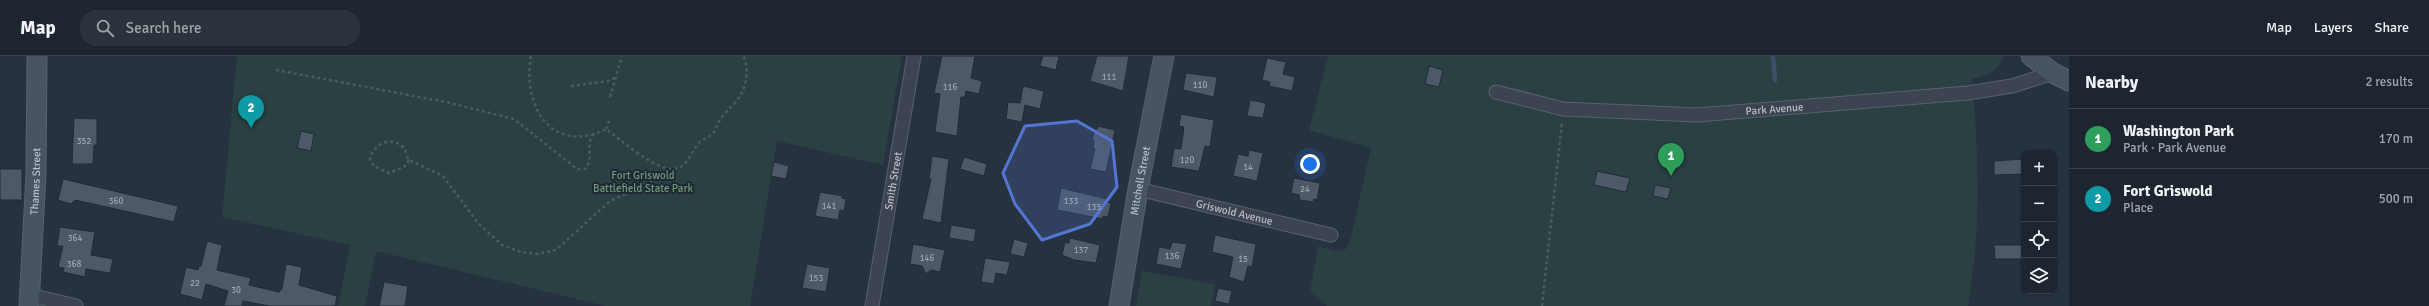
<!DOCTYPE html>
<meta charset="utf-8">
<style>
:root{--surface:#1d2630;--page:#2a323c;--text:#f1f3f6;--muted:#a0a5ab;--line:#3b434c;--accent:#92b9f4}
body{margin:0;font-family:Signika,sans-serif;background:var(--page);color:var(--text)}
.controls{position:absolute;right:12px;bottom:12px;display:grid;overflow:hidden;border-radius:8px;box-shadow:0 1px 3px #0004}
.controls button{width:36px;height:36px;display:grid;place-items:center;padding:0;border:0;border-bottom:1px solid var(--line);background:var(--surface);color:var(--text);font:20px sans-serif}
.you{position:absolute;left:1310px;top:108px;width:14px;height:14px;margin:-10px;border:3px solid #fff;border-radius:50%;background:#1a73e8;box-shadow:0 0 0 6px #1a73e833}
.badge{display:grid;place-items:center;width:26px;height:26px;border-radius:50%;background:var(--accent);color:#fff;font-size:13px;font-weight:700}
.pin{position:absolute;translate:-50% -33px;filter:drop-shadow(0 1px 2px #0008)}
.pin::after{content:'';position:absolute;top:21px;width:14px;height:12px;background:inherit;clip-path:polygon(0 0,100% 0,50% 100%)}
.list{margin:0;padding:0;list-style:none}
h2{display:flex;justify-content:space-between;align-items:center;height:52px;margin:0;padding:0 16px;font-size:17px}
h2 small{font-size:13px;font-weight:400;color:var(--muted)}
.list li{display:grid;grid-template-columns:26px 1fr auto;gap:12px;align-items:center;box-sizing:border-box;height:60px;padding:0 16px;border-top:1px solid var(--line)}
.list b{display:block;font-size:15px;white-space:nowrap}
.list p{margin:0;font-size:13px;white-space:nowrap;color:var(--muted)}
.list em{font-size:13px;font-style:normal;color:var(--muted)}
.icon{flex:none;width:22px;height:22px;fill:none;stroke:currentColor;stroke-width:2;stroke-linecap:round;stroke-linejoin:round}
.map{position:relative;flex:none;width:2069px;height:250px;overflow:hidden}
header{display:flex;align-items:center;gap:24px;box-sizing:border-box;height:56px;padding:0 20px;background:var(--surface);border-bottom:1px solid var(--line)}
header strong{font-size:19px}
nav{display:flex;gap:22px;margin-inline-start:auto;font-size:14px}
.search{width:280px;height:36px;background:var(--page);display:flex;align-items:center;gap:10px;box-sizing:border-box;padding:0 14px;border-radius:16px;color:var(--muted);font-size:15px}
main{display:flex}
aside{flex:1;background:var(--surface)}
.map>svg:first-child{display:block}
.green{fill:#2a4042}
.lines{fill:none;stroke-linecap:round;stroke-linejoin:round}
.stream{stroke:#3d4f68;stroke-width:4.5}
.building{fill:#4d5969;stroke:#212b37}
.street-casing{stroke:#58626d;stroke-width:15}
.secondary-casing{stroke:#58626d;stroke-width:21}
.path{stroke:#495d60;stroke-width:2.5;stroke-dasharray:3 3;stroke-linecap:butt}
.street{stroke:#3b4450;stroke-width:13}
.secondary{stroke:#495363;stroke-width:19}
.marked{fill:#5376d3;fill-opacity:0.2;stroke:#5376d3;stroke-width:3;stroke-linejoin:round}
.labels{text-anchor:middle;stroke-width:4;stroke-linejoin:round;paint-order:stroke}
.number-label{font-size:9px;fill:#9ca6b2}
.street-label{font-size:11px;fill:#b7bfca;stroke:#1f2935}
.park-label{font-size:11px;fill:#6f9a79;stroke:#1f2935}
</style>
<header>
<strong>Map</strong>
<div class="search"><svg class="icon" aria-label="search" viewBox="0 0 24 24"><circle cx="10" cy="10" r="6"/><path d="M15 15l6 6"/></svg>Search here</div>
<nav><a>Map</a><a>Layers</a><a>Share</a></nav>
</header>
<main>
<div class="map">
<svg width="2069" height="250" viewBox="0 0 2069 250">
<rect width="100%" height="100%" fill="#273240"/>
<g class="green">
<polygon points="237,0 902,0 883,109 777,85 750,250 606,250 376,195 365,250 338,250 350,189 222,161"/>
<path d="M 1328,0 L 2003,0 C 1999,17 1987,19 1972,23 C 1979,97 1981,177 1968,250 L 1327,250 L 1310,236 L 1318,190 L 1335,195 L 1346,193 L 1350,185 L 1371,92 L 1309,74 Z"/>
<polygon points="1142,215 1215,228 1211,250 1136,250"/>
</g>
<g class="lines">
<polyline class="stream" points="1773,0 1775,24"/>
</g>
<g class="building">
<polygon points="942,0 975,0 971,22 982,25 979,38 966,35 965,41 961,41 957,80 935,76 940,38 934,37"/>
<polygon points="1043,0 1059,0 1056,14 1040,10"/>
<polygon points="1097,0 1129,0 1123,35 1090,25"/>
<polygon points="1267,2 1286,6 1283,18 1295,21 1292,35 1269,30 1270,26 1262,24"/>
<polygon points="1429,10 1443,14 1439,31 1425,28"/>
<polygon points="1186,17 1217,21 1214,41 1183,34"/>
<polygon points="1023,30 1044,35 1040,53 1025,49 1022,66 1006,63 1008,46 1020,47"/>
<polygon points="1250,44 1266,47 1263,62 1247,60"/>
<polygon points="1181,58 1214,64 1210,91 1205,90 1199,115 1171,111 1174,92 1181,93 1184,71 1179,70"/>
<polygon points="74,62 97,63 97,89 94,89 93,108 72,108"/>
<polygon points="1098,70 1115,74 1106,116 1090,113 1095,93 1093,92 1094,85 1092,84 1095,73 1097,73"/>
<polygon points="301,75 314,78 311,95 297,92"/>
<polygon points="1249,94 1263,97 1257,125 1233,120 1238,98 1248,100"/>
<polygon points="932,100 949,103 941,167 922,163 931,123 929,123"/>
<polygon points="964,101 987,108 984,120 960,113"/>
<polygon points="2024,103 2024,118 1994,119 1994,105"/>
<polygon points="774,106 789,110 786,123 771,120"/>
<rect x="0" y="113" width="22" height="31"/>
<polygon points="1597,115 1630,122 1626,136 1594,129"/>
<polygon points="1294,122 1320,127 1317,144 1314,143 1313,146 1300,144 1299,139 1291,137"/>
<polygon points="63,123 178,150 174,166 75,144 71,148 58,144"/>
<polygon points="1655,129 1671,132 1668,143 1653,140"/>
<polygon points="1061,132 1107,143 1106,146 1111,147 1108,161 1103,160 1103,163 1057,154"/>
<polygon points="820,136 843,140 842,142 846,143 844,155 840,154 838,164 815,160"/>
<polygon points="951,169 976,173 974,186 949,182"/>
<polygon points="60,171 95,176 91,199 113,203 110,217 86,213 85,221 63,216 64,212 58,211 63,190 57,190"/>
<polygon points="1215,179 1256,188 1252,211 1248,210 1244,226 1229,221 1233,201 1212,196"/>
<polygon points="1070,182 1100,189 1096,207 1074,204 1062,199 1065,186 1069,187"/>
<polygon points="1014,183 1028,187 1024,201 1010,198"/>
<polygon points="207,185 222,189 217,214 251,222 249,229 279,236 282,233 286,208 302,211 299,229 337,240 335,250 269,250 243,245 242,250 224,250 228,235 206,228 202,244 180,238 186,211 198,214 199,210 201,210"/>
<polygon points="1172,186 1187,188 1181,213 1156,208 1159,191 1170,193"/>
<polygon points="913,188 945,194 940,216 931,214 926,218 922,210 910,208"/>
<polygon points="1994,189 2024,189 2024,203 1995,203"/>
<polygon points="985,202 1010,206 1007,219 996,217 994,228 981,226"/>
<polygon points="807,208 830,212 826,236 802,232"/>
<polygon points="384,226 408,230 405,250 379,250"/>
<polygon points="1218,232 1232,235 1229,248 1215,245"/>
</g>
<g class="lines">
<defs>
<g id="street">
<path id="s1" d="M 1496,36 L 1563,53 L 1697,59 L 1968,37 L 2012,30 L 2053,17"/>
<path id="s2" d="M 1138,133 L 1331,179"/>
<polyline points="30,239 76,250"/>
<path id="s3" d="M 872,250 L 914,0"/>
</g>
<g id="secondary">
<polyline points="2031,0 2053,17 2069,25"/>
<path id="s4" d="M 29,250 L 36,118 L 37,0"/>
<path id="s5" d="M 1119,250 L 1138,133 L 1164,0"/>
</g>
</defs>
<use href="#street" class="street-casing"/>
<use href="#secondary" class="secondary-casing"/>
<g class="path">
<path d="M 531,0 C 522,49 551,100 606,73 C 621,84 655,114 673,113 C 687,112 691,96 698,88 C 702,83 709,82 713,77 C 716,74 717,68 720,64 C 725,56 732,51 738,43 C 746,34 750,10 743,0"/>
<path d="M 276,14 L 446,46 L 514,63 L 577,113 L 585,113 C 595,103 584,87 594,78"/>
<polyline points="571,30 608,25 615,22"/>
<polyline points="610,41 622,0"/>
<polyline points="606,73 609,65"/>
<path d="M 409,104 L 404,111 L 389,117 L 374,110 L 370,104 C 372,88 392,79 404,92 C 406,95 407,101 409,104 L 443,120 L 478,167 L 502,189 L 521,196 L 538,198 L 556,194 L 609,146 L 674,113"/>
<polyline points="1542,250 1562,66"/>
</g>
<use href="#street" class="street"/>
<use href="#secondary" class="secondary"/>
</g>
<path class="marked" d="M 1077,65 L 1112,85 L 1117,131 L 1090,168 L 1042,184 L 1015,148 L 1003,117 L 1025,70 Z"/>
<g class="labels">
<g class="number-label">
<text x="1109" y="24">111</text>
<text x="1200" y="32">110</text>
<text x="950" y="34">116</text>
<text x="84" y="88">352</text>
<text x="1187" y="107">120</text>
<text x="1248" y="114">14</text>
<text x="1305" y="136">24</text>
<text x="116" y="148">360</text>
<text x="1071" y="148">133</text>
<text x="829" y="153">141</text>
<text x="1094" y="154">135</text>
<text x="75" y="185">364</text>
<text x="1081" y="197">137</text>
<text x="1172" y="203">136</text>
<text x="927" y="205">146</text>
<text x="1243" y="206">15</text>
<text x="74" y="211">368</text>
<text x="816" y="225">153</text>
<text x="195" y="230">22</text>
<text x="236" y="237">30</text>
</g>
<g class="street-label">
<text dy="4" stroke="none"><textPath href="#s1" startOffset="281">Park Avenue</textPath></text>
<text dy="4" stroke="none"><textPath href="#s4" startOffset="125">Thames Street</textPath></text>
<text dy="4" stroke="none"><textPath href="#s3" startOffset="127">Smith Street</textPath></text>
<text dy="4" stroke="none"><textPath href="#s5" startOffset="127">Mitchell Street</textPath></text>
<text dy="4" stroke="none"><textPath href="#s2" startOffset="99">Griswold Avenue</textPath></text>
</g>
<g class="park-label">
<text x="643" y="123">Fort Griswold<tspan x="643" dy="13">Battlefield State Park</tspan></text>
</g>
</g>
</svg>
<div class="controls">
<button>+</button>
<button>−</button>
<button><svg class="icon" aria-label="locate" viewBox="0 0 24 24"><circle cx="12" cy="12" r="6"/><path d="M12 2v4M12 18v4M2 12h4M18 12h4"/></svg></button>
<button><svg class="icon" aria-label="layers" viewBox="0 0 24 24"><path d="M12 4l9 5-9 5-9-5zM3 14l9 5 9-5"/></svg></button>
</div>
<div class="you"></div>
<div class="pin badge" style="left:1671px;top:120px;background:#2e9e5b">1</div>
<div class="pin badge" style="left:251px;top:72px;background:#0f9aa8">2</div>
</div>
<aside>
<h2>Nearby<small>2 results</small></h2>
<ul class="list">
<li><span class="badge" style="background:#2e9e5b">1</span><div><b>Washington Park</b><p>Park · Park Avenue</p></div><em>170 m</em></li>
<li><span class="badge" style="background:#0f9aa8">2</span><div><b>Fort Griswold</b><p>Place</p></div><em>500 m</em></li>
</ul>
</aside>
</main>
